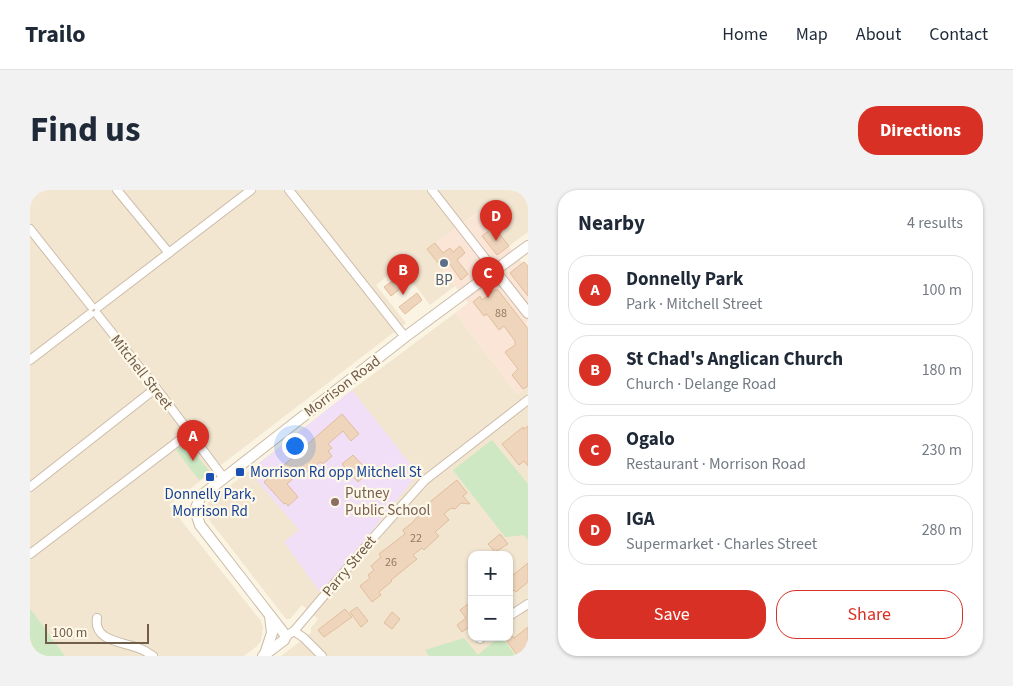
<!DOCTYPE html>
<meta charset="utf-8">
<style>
:root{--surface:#fff;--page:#f2f2f3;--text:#1f2937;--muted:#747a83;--line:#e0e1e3;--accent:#d93025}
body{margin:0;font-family:"Source Sans 3",sans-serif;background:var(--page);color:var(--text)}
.controls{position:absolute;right:15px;bottom:15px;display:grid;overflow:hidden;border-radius:10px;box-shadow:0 1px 4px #0004}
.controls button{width:45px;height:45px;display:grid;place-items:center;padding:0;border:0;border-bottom:1px solid var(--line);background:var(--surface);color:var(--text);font:25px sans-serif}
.scale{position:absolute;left:15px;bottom:12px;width:104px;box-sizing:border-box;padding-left:5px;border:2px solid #725c4a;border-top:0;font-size:14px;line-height:18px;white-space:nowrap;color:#725c4a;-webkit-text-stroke:4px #fef8e8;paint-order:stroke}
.you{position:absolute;left:264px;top:255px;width:18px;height:18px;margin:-12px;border:4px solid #fff;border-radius:50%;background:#1a73e8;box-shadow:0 0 0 8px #1a73e833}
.badge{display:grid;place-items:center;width:32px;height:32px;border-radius:50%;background:var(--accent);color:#fff;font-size:16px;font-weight:700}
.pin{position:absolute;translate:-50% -41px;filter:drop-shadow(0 1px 2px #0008)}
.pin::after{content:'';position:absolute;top:26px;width:18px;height:15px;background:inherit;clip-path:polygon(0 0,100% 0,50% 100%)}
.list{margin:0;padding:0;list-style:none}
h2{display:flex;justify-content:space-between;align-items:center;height:65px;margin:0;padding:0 20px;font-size:21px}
h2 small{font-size:16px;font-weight:400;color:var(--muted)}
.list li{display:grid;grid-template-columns:32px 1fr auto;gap:15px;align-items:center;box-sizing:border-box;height:70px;margin:0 10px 10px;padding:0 10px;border:1px solid var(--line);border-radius:20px}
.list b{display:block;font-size:19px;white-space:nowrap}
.list p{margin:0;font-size:16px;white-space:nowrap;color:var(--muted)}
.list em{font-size:16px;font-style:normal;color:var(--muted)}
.actions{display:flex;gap:10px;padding:15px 20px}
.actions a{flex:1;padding:11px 0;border:1px solid var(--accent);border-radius:20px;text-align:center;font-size:18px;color:var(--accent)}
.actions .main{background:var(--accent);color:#fff}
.map{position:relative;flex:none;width:498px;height:466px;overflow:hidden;border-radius:20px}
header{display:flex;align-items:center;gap:30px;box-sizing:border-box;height:70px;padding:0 25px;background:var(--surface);border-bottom:1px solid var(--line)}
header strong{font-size:24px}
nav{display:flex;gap:28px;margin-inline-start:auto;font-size:18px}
.intro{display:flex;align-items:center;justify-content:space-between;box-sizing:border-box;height:120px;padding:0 30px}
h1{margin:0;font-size:35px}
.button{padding:12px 22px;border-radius:20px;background:var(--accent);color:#fff;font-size:18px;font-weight:700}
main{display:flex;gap:30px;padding:0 30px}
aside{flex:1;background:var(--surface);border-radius:20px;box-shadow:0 1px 4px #0004}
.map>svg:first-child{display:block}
.residential{fill:#f2e6d1;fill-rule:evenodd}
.commercial{fill:#fbe5d6}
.education{fill:#f1dff7}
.green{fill:#cde8c2}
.building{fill:#efd5bb;stroke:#e1bd9c}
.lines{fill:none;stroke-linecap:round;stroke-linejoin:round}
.minor-casing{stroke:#ccbca9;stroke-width:10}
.tertiary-casing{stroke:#ccbca9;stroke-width:12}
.minor{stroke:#fff;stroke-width:8}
.tertiary{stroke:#fff;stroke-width:10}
.service-dot{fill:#5c6f8a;stroke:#fef8e8;stroke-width:2}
.transit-dot{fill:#1a4fb4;stroke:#fef8e8;stroke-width:2}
.education-dot{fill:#8d6e63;stroke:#fef8e8;stroke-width:2}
.labels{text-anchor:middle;stroke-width:4.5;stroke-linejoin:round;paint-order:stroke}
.number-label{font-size:12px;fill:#917a66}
.service-label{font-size:15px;fill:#4e5e75;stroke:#fef8e8}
.street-label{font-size:15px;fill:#725c4a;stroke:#fef8e8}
.transit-label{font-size:15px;fill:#164399;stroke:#fef8e8;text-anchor:start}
.education-label{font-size:15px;fill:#785e54;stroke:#fef8e8;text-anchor:start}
</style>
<header>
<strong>Trailo</strong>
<nav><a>Home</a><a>Map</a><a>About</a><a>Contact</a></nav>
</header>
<div class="intro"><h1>Find us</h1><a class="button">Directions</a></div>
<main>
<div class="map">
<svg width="498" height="466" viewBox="0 0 498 466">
<rect width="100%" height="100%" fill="#fbf4e2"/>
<g class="residential">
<polygon points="0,0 498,0 498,42 479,56 451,20 397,59 425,96 400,115 370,76 346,95 376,133 139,315 231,431 233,438 231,451 227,456 214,466 35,466 0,419"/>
<path d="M 425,123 L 487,204 L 498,196 L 498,466 L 251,466 L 281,443 L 281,438 L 288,429 L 272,415 L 260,429 L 256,429 L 177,327 L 176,322 L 178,313 L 322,200 ZM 442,365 L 479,365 L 479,447 L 442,447 Z"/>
</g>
<polygon class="commercial" points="451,20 492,73 494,72 498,76 498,131 496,133 498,136 498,196 487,204 425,123 438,113 397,59 424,39 425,40"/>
<polygon class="education" points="322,200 388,284 291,404 254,352 269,340 219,281"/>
<g class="green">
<polygon points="462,250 498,294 498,350 494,345 475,347 423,280"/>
<polygon points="156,252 180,282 169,290 146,260"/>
<polygon points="0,419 2,421 35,466 0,466"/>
<polygon points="469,447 472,447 486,466 399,466 395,460 434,448 448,465"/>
</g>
<g class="building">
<polygon points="464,37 479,56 467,65 452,46"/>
<polygon points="405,53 413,63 420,58 423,62 430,56 435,63 427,70 438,84 431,90 419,73 412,78 397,59"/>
<polygon points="494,72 498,76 498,106 480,83"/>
<polygon points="372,79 381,90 361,106 354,97 368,87 366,84"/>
<polygon points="465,100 468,100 498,139 498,196 493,199 482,185 488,179 475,162 485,155 485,151 474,136 469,140 457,124 454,126 443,112 450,106 452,110"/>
<polygon points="387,103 392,110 375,124 369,117"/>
<polygon points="312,224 329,244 321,251 313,241 298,254 302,258 298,261 302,266 293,274 290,272 278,282 275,278 257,294 268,307 258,316 256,313 254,314 234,292 238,288 237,287 244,280 246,282"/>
<polygon points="498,236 498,276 494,271 489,275 472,254 493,237 494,239"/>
<polygon points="323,265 339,282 328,292 312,274"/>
<polygon points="427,290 437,303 433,306 440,314 431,313 425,319 421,318 414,324 419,330 405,342 409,346 394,360 392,358 383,365 387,369 361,390 362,391 349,402 351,405 342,412 330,396 340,388 338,385 344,380 341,376 351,367 349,364 375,344 373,340 383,332 401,311"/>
<polygon points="470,344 478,354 465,362 458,354"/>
<polygon points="498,373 498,392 486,402 484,400 479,404 479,380 483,385"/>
<polygon points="442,411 442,435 432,442 427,435 436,428 430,420"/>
<polygon points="327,417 338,431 331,437 320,422"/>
<polygon points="315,419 322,427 294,447 288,440"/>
<polygon points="362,422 370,429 362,439 354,433"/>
<polygon points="498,437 498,466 488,466 476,450 482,446 484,448"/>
</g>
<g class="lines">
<defs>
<g id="minor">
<polyline points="87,0 139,63"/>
<polyline points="259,0 375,147"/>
<polyline points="402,0 465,81"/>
<polyline points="0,39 61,116"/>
<polyline points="68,117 221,0"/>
<polyline points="67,124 126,198 193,287"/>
<polyline points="0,170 60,124"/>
<polyline points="0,297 126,198"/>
<polyline points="0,364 159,243"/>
<polyline points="479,426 498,414"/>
<path d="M 67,428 C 63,451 93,452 108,458 C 113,459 118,463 123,466"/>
<polyline points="264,441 274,448 292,466"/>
<polyline points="256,446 264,441 343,348 395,290 498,210"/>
<polyline points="450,449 452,447"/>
</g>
<g id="tertiary">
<polyline points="465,81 498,123"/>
<polyline points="235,464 242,443 240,426"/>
<polyline points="233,466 254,450 256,446 170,335 165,320 171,306 375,147 498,56"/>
</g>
</defs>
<use href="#minor" class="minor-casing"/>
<use href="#tertiary" class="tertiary-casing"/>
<use href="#minor" class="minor"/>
<use href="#tertiary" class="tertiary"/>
</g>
<circle class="service-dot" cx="414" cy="73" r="5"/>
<g class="transit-dot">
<rect x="205" y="277" width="10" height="10" rx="2.5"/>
<rect x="175" y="282" width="10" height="10" rx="2.5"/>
</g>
<circle class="education-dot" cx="305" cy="312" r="5"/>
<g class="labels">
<g class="number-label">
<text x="471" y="127">88</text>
<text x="386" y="352">22</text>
<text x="361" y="376">26</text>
</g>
<g class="service-label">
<text x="414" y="95">BP</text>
</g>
<g class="street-label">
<text transform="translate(112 182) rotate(52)" y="5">Mitchell Street</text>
<text transform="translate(312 196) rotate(-37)" y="5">Morrison Road</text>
<text transform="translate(319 376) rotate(-50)" y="5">Parry Street</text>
</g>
<g class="transit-label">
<text x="220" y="287">Morrison Rd opp Mitchell St</text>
<text x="180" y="309" text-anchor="middle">Donnelly Park,<tspan x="180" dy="17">Morrison Rd</tspan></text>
</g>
<g class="education-label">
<text x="315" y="308">Putney<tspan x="315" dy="17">Public School</tspan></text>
</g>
</g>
</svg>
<div class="controls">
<button>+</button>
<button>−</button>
</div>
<div class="scale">100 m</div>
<div class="you"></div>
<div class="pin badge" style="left:163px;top:271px">A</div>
<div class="pin badge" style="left:373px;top:105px">B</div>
<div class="pin badge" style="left:458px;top:108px">C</div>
<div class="pin badge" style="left:466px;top:51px">D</div>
</div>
<aside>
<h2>Nearby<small>4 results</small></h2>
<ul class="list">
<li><span class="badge">A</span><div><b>Donnelly Park</b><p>Park · Mitchell Street</p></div><em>100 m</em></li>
<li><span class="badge">B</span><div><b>St Chad's Anglican Church</b><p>Church · Delange Road</p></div><em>180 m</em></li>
<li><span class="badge">C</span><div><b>Ogalo</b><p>Restaurant · Morrison Road</p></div><em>230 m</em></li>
<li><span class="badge">D</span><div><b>IGA</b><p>Supermarket · Charles Street</p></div><em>280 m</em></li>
</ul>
<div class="actions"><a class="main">Save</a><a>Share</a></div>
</aside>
</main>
